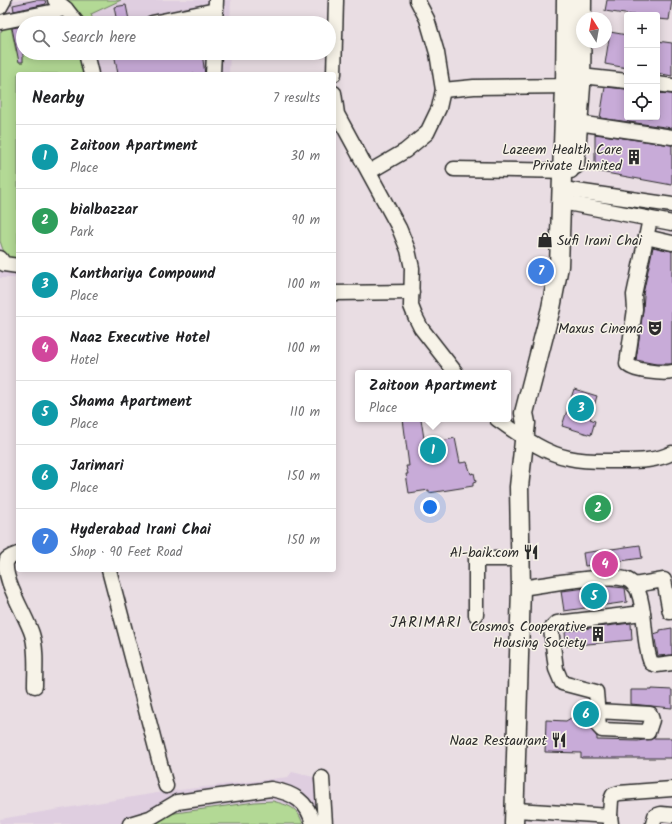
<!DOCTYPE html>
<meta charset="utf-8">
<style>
:root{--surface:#fff;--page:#f6f6f6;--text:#202124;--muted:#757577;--line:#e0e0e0;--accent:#db2777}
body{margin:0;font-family:Kalam,sans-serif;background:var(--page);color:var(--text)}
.controls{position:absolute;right:12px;top:12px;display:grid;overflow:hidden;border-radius:4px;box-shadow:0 2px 10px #0003}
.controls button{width:36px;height:36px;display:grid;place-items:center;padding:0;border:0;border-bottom:1px solid var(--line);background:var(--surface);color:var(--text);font:20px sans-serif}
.compass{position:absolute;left:576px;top:12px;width:36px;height:36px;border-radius:50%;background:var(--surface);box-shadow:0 2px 10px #0003;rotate:349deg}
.you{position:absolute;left:430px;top:507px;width:14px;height:14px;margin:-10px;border:3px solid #fff;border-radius:50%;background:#1a73e8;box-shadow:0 0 0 6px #1a73e833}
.badge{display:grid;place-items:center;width:26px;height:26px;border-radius:50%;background:var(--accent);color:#fff;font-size:13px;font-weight:700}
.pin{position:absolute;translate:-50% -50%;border:2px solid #fff;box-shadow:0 1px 4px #0006}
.popup{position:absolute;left:355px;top:370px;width:156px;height:52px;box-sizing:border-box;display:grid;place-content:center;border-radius:4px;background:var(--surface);filter:drop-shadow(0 1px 3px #0005);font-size:13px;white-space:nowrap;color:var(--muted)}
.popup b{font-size:15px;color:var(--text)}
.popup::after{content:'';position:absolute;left:50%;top:100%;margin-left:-8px;border:8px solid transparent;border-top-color:var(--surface)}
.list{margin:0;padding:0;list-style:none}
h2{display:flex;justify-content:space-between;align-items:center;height:52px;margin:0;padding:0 16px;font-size:17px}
h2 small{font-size:13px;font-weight:400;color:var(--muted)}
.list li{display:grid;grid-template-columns:26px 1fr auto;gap:12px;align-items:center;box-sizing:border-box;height:64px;padding:0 16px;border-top:1px solid var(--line)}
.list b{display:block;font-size:15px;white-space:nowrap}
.list p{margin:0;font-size:13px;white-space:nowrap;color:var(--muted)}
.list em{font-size:13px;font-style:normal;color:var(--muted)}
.icon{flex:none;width:22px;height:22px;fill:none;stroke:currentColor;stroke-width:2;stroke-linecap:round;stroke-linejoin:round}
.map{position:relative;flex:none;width:672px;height:824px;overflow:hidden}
.search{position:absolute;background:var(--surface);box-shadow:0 2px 10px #0003;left:16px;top:16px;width:320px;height:44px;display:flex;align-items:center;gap:10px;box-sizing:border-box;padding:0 14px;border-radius:22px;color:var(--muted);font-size:15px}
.panel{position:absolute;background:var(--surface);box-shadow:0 2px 10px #0003;left:16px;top:72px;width:320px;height:500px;border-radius:4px}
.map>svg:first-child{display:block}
.built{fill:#dfcee0}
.green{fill:#b3d995;stroke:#6f8260}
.building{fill:#c8abd8;stroke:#2b2b2b}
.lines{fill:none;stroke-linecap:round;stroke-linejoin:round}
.minor-casing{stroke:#2b2b2b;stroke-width:17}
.major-casing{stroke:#2b2b2b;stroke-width:21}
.minor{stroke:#f7f3e8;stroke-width:14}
.major{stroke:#f7f3e8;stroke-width:18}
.labels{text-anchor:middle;stroke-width:3;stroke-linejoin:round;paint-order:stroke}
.poi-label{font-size:14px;fill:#2b2b2b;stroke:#f7f3e8;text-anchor:end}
.neighbourhood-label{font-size:15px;letter-spacing:1px;fill:#2b2b2b;stroke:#f7f3e8}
</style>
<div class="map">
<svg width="672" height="824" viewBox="0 0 672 824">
<rect width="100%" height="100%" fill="#e9dde3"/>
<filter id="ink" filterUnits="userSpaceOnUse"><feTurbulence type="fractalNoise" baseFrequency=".025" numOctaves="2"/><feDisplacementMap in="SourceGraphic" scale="8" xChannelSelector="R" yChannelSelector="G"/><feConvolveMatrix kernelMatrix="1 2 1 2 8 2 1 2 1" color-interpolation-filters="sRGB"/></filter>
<g filter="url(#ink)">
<g class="built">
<polygon points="0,0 231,0 230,23 23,23 23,53 230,53 229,74 18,74 18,278 0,278"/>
<polygon points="292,772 318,778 319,824 0,824 0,819 163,792 288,777"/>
</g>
<g class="green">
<polygon points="66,0 121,0 91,14 94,23 83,23 73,7"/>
<path d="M 11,27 L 16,51 L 23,50 L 23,53 L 80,53 L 84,74 L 18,74 L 18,260 C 5,258 4,253 0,241 L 0,33 L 3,29 Z"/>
<path d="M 273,801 C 289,806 297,806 303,824 L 152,824 L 168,814 L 255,802 Z"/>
</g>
<g class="building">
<polygon points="36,0 45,0 46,4 14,11 13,5"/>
<polygon points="607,0 672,0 669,20 657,19 657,15 631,15 605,11"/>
<polygon points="126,5 129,20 117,22 114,7"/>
<polygon points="23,26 23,62 19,62 12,28"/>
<polygon points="610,32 627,35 627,68 605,64"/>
<polygon points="657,41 672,43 672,76 657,73"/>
<polygon points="114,53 202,53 205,74 118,74"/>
<polygon points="605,87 627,89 627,117 657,117 657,93 672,94 672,128 600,118"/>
<polygon points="595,134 672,145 672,185 595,171"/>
<polygon points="653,247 672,251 672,364 656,364 636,360 643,310 644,295 643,294"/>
<polygon points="574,389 597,396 590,419 595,421 591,435 562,426"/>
<polygon points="403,419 421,419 425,445 455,438 460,463 467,462 471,474 474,473 476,482 473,483 473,486 429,493 429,490 409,493 406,474 408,474 406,466 409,466"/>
<polygon points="640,545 642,558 585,566 583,553"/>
<polygon points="604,586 625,588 627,602 564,611 561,591"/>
<polygon points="631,623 632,640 566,646 565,631"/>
<polygon points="672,628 672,655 658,656 654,634 660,632 660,630"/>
<polygon points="652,689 672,690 672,708 631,704 631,690 652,690"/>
<polygon points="588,701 591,728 597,737 597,740 638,741 654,738 672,738 672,758 581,758 581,753 545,752 546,720 566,721 582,711 581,702"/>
</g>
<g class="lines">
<defs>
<g id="minor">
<polyline points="55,0 66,9 77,23"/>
<polyline points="0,7 4,0"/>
<polyline points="0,22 66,9"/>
<polyline points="152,23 216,10"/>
<polyline points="215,23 216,0"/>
<polyline points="86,53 91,74"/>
<polyline points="213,74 214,53"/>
<polyline points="334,74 336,0"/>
<polyline points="581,76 627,81"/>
<polyline points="657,84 672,86"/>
<polyline points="443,90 474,87 574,86"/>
<polyline points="334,93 337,114 399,228 408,250 412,268 411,306 415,316 421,328 456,373"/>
<polyline points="578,123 672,137"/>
<polyline points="454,169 571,171"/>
<polyline points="369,172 405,151 427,133 439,108 443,90 437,53 427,19 417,0"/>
<polyline points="563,189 672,205"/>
<polyline points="562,202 672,223"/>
<path d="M 650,219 L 634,295 L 635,309 L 627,364 C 632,371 663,374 672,372"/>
<polyline points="646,237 672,243"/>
<polyline points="0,258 4,264 18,266"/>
<polyline points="334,293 412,292"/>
<path d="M 497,419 C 519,434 543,453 569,458 C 586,462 604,461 621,461 C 639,461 656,461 672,453"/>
<path d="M 18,554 C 15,555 10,557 7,559 C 0,576 27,617 32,634 C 37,650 35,669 35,686"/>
<polyline points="109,570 166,786"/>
<polyline points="634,585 664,580 670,612"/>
<path d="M 521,588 C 544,585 606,573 625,579 C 630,580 636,586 638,591 C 647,614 642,640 651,663 L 657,665 L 672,663"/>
<polyline points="476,615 476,559 521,559"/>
<polyline points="597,711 650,714 652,720 648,732 602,730 599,727 596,692 562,683 556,669 551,629 557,623 643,613"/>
<polyline points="322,778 325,824"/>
<polyline points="516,810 610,816 611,824"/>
<polyline points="610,816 611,800 613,795 619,793 672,789"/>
<path d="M 130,824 L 150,818 L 177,802 L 271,789 C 293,793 308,801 313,824"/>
<polyline points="653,824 655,816 661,814 672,815"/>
</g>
<g id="major">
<polyline points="575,165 581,86 582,0"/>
<polyline points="514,824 521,588 519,487 526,423 524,413 551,308 559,266 565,86 566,0"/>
</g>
</defs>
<use href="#minor" class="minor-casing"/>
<use href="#major" class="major-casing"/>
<use href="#minor" class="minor"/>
<use href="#major" class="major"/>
</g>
</g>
<defs>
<symbol id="building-bare" viewBox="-9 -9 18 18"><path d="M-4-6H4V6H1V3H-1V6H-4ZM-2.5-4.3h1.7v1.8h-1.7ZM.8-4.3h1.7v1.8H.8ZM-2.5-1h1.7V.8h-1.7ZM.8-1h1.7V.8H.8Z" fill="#2b2b2b" stroke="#f7f3e8" stroke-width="2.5" paint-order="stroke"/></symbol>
<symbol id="shop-bare" viewBox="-9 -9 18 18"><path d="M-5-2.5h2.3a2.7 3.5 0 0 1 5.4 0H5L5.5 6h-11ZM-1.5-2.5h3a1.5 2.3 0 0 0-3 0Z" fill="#2b2b2b" stroke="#f7f3e8" stroke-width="2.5" paint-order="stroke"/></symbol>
<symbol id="theatre-bare" viewBox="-9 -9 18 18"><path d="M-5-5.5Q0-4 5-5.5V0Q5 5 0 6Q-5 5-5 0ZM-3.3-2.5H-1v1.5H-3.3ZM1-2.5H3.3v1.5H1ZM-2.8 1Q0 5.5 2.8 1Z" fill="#2b2b2b" stroke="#f7f3e8" stroke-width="2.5" paint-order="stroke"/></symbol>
<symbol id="restaurant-bare" viewBox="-9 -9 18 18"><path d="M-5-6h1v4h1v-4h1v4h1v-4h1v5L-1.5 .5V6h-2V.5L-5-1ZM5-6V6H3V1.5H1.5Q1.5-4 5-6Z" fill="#2b2b2b" stroke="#f7f3e8" stroke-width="2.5" paint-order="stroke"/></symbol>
</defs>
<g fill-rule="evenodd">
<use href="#building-bare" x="623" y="146" width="22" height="22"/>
<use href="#shop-bare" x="534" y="229" width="22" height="22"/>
<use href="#theatre-bare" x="644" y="317" width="22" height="22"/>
<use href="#restaurant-bare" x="520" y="541" width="22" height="22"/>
<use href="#building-bare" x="587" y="623" width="22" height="22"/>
<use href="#restaurant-bare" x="548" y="729" width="22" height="22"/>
</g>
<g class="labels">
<g class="poi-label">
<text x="622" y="154">Lazeem Health Care<tspan x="622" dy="16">Private Limited</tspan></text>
<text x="557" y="245" text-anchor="start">Sufi Irani Chai</text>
<text x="643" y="333">Maxus Cinema</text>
<text x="519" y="557">Al-baik.com</text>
<text x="586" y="631">Cosmos Cooperative<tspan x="586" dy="16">Housing Society</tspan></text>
<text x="547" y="745">Naaz Restaurant</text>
</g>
<g class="neighbourhood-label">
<text x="426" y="627">JARIMARI</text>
</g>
</g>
</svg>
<div class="controls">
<button>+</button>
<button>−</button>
<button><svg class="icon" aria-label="locate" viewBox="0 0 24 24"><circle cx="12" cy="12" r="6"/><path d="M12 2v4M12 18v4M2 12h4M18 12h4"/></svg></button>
</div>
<svg class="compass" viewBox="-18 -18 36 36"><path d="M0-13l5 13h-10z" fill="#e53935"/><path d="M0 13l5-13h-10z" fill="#757577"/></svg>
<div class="you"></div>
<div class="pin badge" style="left:433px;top:450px;background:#0f9aa8">1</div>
<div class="popup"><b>Zaitoon Apartment</b>Place</div>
<div class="pin badge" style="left:598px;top:508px;background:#2e9e5b">2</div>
<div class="pin badge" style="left:581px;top:408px;background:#0f9aa8">3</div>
<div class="pin badge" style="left:605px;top:564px;background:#d1479c">4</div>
<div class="pin badge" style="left:594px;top:596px;background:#0f9aa8">5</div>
<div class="pin badge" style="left:586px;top:714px;background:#0f9aa8">6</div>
<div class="pin badge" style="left:541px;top:271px;background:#3f7fe0">7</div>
<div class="search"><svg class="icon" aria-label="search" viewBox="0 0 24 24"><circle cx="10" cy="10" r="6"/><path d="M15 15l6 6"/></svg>Search here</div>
<section class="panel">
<h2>Nearby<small>7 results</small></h2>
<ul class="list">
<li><span class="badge" style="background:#0f9aa8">1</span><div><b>Zaitoon Apartment</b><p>Place</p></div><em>30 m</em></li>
<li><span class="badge" style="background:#2e9e5b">2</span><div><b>bialbazzar</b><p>Park</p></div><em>90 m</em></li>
<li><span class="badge" style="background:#0f9aa8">3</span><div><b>Kanthariya Compound</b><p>Place</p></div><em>100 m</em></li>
<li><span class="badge" style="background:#d1479c">4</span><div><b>Naaz Executive Hotel</b><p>Hotel</p></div><em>100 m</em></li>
<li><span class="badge" style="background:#0f9aa8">5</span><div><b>Shama Apartment</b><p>Place</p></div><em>110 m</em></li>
<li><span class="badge" style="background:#0f9aa8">6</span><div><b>Jarimari</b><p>Place</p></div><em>150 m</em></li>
<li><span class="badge" style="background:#3f7fe0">7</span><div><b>Hyderabad Irani Chai</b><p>Shop · 90 Feet Road</p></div><em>150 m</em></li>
</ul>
</section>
</div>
